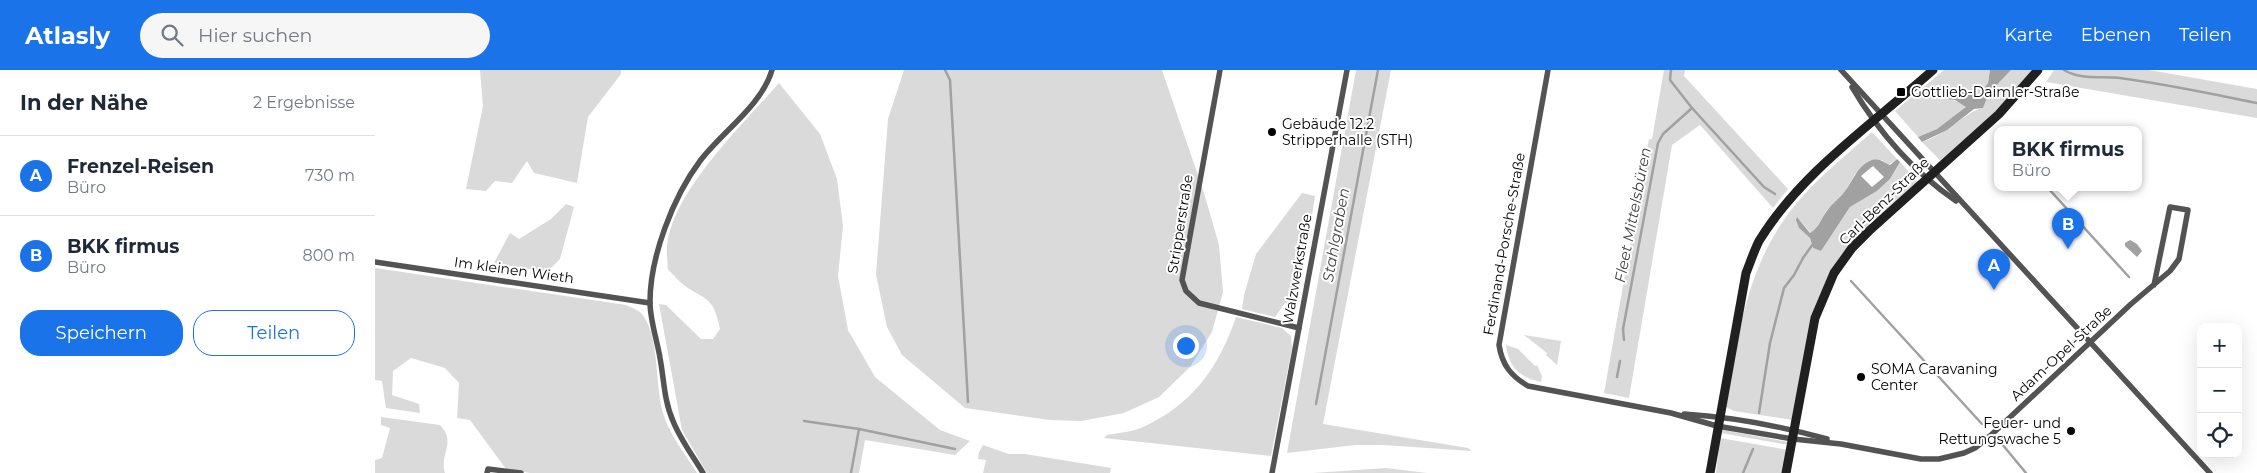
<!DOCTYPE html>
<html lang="de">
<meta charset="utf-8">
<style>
:root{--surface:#fff;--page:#f6f6f7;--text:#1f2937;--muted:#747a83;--line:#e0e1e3;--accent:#1a73e8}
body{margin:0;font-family:Montserrat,sans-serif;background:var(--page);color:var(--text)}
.controls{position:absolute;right:15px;bottom:15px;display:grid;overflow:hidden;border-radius:10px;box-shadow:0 5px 20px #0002}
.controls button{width:45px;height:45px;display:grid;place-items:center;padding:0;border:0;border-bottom:1px solid var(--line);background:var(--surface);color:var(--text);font:25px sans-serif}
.you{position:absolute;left:810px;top:275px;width:18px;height:18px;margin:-12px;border:4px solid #fff;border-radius:50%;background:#1a73e8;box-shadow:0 0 0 8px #1a73e833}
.badge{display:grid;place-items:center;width:32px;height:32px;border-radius:50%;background:var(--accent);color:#fff;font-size:16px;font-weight:700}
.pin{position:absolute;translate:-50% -41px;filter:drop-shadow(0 1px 2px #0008)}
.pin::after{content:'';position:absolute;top:26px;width:18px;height:15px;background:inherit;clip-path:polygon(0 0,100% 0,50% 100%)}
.popup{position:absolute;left:1619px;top:56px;width:148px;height:65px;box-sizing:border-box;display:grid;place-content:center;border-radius:10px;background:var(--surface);filter:drop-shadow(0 1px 4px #0005);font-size:16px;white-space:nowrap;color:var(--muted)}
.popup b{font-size:19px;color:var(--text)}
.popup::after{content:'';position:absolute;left:50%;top:100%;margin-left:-10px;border:10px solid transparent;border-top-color:var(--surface)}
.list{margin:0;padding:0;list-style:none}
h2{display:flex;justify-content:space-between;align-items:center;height:65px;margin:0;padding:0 20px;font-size:21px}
h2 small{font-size:16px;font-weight:400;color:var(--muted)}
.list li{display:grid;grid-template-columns:32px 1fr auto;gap:15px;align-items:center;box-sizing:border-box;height:80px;padding:0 20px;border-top:1px solid var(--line)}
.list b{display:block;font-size:19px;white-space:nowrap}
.list p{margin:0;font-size:16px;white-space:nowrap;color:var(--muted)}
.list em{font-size:16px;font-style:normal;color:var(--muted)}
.actions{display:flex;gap:10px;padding:15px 20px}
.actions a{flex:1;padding:11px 0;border:1px solid var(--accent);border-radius:20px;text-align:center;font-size:18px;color:var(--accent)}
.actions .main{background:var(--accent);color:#fff}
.icon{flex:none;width:28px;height:28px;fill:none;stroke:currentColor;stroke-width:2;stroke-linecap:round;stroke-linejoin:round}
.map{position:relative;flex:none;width:1882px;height:403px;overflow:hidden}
header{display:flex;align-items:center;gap:30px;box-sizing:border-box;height:70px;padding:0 25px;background:var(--accent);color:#fff}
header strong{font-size:24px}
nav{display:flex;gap:28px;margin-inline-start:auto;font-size:18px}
.search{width:350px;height:45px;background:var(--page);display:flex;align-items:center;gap:12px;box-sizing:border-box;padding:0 18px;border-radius:28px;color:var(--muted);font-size:19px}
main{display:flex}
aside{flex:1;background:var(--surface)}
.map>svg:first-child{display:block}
.green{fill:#dadada}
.water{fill:#a1a1a1;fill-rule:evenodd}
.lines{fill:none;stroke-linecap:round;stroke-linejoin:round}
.stream{stroke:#a1a1a1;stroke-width:2.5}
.street{stroke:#535353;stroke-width:5.5}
.secondary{stroke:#202020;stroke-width:9}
.poi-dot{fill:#000;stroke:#fff;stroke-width:2}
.labels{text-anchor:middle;stroke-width:4;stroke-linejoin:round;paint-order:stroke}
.poi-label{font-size:14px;fill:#000;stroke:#fff;text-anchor:start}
.street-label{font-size:14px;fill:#000;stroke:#fff}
.water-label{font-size:15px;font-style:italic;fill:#424242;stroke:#fff}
</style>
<header>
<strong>Atlasly</strong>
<div class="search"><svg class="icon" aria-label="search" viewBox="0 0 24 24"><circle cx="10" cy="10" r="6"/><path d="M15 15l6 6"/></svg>Hier suchen</div>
<nav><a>Karte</a><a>Ebenen</a><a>Teilen</a></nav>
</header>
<main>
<aside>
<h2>In der Nähe<small>2 Ergebnisse</small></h2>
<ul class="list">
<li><span class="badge">A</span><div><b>Frenzel-Reisen</b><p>Büro</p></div><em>730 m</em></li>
<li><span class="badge">B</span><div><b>BKK firmus</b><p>Büro</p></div><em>800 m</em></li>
</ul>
<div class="actions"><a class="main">Speichern</a><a>Teilen</a></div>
</aside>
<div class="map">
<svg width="1882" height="403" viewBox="0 0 1882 403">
<rect width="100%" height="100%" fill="#fff"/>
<g class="green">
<polygon points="105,0 246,0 246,4 213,47 202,113 159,103 152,91 137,113 120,111 111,121 91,119 108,36"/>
<polygon points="529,0 787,0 829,123 844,175 848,222 837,262 815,297 784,327 749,343 706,351 675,350 590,338 527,285 512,257 501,205 513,49"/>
<polygon points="981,0 1016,0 948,354 1093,378 1097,381 1008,375 980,375 912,383"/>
<polygon points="1289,0 1310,0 1309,6 1413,119 1398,138 1325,55 1297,75 1254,328 1229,323 1274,69 1277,69"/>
<path d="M 1569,0 L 1615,0 L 1613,13 L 1605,24 L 1594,24 L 1586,20 L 1570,29 C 1578,30 1585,31 1591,37 L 1590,40 L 1562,59 L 1543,67 L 1520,41 Z"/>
<path d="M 1636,0 L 1659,0 L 1636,27 L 1566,91 L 1547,72 C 1567,67 1597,38 1608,38 L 1614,23 Z"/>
<polygon points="1679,0 1774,0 1882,19 1882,48 1671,12"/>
<path d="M 404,13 L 445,64 L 462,109 L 468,156 L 463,206 L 473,260 L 500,307 L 565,360 L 595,371 L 580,385 L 490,370 L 484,403 L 332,403 L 307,360 L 284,234 L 291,235 L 326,269 L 338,269 L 345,259 C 338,220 324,231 301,208 C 299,205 295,202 293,199 C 292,197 293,191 292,188 C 287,130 368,55 404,13 Z"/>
<path d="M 1497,62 L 1522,89 L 1513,95 L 1507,90 L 1480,104 L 1469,123 L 1451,141 L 1440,161 L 1436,163 L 1422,147 L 1424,158 L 1435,168 L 1438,178 L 1446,181 L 1475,137 L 1502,121 L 1515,109 L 1525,92 L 1543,112 L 1454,206 L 1418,350 L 1359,341 L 1351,337 C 1363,268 1370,203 1413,144 C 1436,113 1468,88 1497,62 Z"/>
<polygon points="927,123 940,126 923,230 910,233 900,247 867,239 869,225 881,184"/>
<polygon points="191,134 199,137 185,189 172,202 119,193 135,163 144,169 176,149"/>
<path d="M 0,198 L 251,235 C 255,237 261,239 265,242 C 286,263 279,319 289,346 C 296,367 311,385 322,403 L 155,403 L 131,399 L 95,350 L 82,348 L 84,313 L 70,298 L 36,288 L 18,301 L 17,325 L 44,334 L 45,343 L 11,338 L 7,311 L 0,310 Z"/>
<path d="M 861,247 L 907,258 L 916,266 L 917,278 L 896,386 L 729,368 L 732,365 C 742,363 756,362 766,358 C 817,335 843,299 861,247 Z"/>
<polygon points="1149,265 1186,271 1182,295 1171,285 1172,283"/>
<path d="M 1131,275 L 1143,279 L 1160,296 L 1162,295 L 1167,306 L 1166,312 C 1146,308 1133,297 1131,275 Z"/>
<path d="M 6,347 L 65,355 C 82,372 64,385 70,403 L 0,403 L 0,390 L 7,388 L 15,358 L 6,355 Z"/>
<polygon points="1348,360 1413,372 1414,375 1346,363"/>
<polygon points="1345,368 1413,380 1408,403 1341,403"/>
<polygon points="608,375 634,384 650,384 736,398 735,403 608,403 611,390 603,389 604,382"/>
<polygon points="1011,398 1052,403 938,403"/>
</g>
<g class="water">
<path d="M 1615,0 L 1636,0 L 1614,23 L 1608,38 L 1599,39 L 1572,60 L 1547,72 L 1543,67 L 1562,59 L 1591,37 L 1580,30 L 1570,29 L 1567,24 L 1570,21 C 1585,20 1591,24 1605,24 L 1613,13 Z"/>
<path d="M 1522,89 L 1525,92 L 1515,109 L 1502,121 L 1475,137 L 1446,181 L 1438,178 L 1435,168 L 1424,158 L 1421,150 L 1422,147 L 1435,163 C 1443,159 1446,149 1451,142 C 1456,135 1462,130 1467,125 C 1477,114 1481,96 1497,90 C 1505,88 1509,93 1515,95 ZM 1498,96 L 1509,107 L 1497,117 L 1486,106 Z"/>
<polygon points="1755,170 1762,174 1767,181 1762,187 1750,176 1750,173"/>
</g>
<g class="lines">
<g class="stream">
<polyline points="570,0 575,10 593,332"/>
<polyline points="1296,0 1295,10 1317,38 1389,117 1400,124"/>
<path d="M 1689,0 C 1705,10 1727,6 1745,8 C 1791,14 1837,24 1882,33"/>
<polyline points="1673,118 1754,207"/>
<polyline points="1476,211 1607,354"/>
<polyline points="1249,270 1248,259 1283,73 1288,64 1317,38"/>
<polyline points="1242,307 1245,291"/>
<polyline points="941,334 1003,0"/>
<polyline points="1384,343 1395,273 1409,218 1419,205 1428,188 1438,174"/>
<polyline points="429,351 484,359 580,379"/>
<polyline points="1627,374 1651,403"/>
<polyline points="476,403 484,359"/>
<polyline points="1368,403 1378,379"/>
</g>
<g class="street">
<polyline points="845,0 807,210 811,221 824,233 924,258"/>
<path d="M 1173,0 L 1124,275 C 1127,295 1136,306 1153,316 L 1296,343 L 1342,356 L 1418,369 L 1466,374 L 1546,389 L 1564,389 L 1589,383 L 1600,378 L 1615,366 L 1756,234 L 1795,201 L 1804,189 L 1813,140 L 1795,137 L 1779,215"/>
<polyline points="1466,0 1835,403"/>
<path d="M 1477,17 C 1503,61 1539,102 1581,131"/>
<polyline points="0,192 275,233"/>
<path d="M 1309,344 C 1358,347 1405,356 1452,369"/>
<polyline points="112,403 113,399 146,403"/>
<path d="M 328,403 C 318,386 305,369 298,351 C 289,331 289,309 285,288 C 282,270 275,250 275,232 C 275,187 298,127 325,91 C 347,62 387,35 397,0"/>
<polyline points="897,403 972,0"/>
</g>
<g class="secondary">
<path d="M 1335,403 L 1371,203 C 1375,193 1379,181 1384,171 C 1426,102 1499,53 1558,0"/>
<polyline points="1411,403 1440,248 1459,203 1477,178 1494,161 1624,44 1663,0"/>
</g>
</g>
<g class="poi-dot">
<rect x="1521" y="17" width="10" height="10" rx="2.5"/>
<circle cx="897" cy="62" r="5"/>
<circle cx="1486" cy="307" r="5"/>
<circle cx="1696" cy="361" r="5"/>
</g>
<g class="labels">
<g class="poi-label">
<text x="1536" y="27">Gottlieb-Daimler-Straße</text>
<text x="907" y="59">Gebäude 12.2<tspan x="907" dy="16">Stripperhalle (STH)</tspan></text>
<text x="1496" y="304">SOMA Caravaning<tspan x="1496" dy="16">Center</tspan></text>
<text x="1686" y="358" text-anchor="end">Feuer- und<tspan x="1686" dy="16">Rettungswache 5</tspan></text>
</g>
<g class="street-label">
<text transform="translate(1509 131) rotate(-44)" y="5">Carl-Benz-Straße</text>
<text transform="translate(805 154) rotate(-81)" y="5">Stripperstraße</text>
<text transform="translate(1129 174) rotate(-80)" y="5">Ferdinand-Porsche-Straße</text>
<text transform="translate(922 199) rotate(-80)" y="5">Walzwerkstraße</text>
<text transform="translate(139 200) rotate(8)" y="5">Im kleinen Wieth</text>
<text transform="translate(1686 283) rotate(-43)" y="5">Adam-Opel-Straße</text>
</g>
<g class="water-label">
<text transform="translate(1258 145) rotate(-79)" y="5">Fleet Mittelsbüren</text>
<text transform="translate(961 165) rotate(-80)" y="5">Stahlgraben</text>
</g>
</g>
</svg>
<div class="controls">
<button>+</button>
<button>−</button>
<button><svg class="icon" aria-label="locate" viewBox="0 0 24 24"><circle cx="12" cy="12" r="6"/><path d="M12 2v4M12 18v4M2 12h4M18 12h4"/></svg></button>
</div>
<div class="you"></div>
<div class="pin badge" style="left:1619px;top:220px">A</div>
<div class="pin badge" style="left:1693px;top:179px">B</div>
<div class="popup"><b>BKK firmus</b>Büro</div>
</div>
</main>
